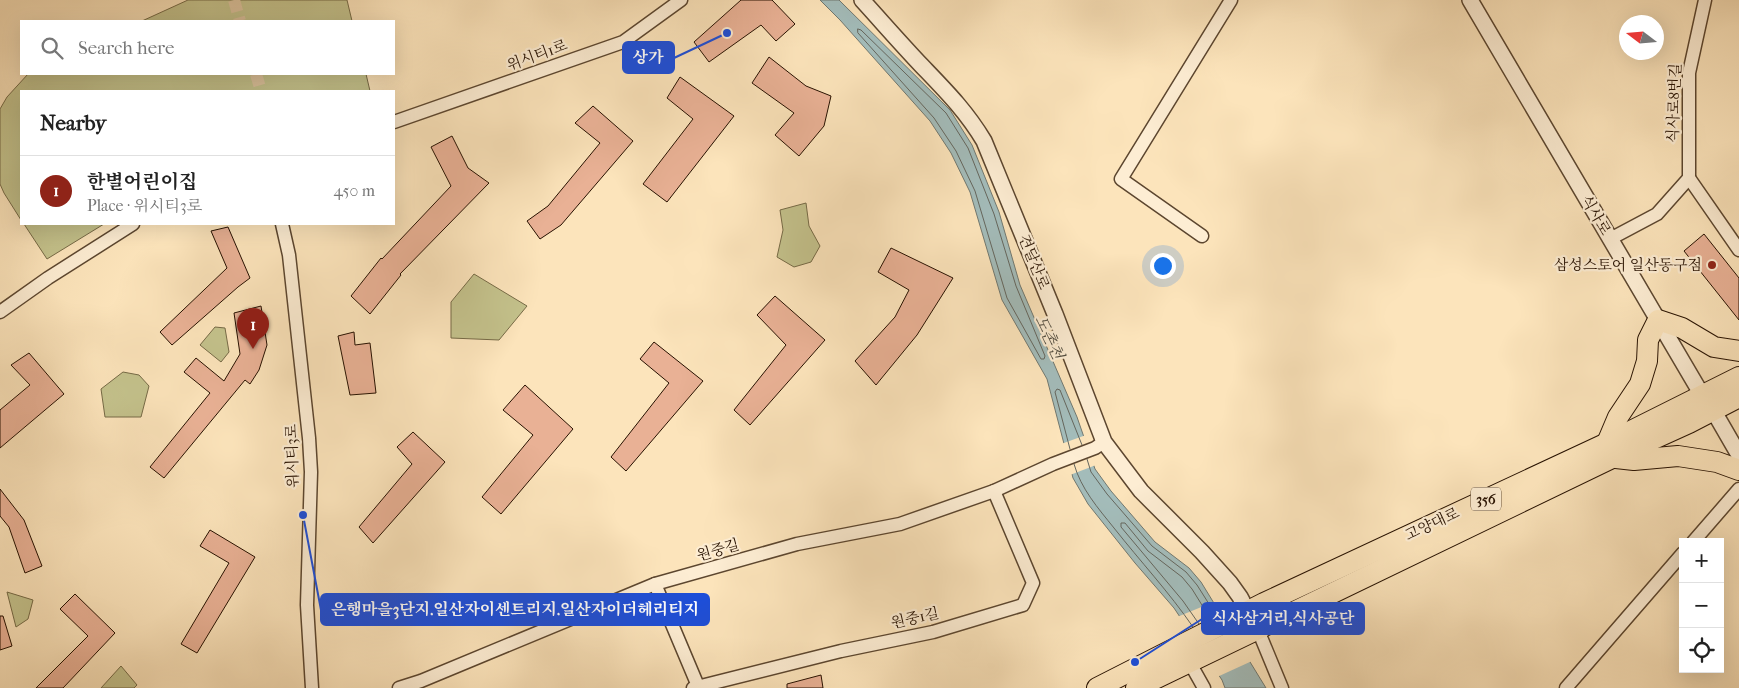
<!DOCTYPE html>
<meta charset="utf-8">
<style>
:root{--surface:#fff;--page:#f2f2f2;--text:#222;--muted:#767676;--line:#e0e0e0;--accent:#8f2418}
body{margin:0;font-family:"IM FELL French Canon","Noto Serif KR",serif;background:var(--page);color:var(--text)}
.controls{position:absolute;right:15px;bottom:15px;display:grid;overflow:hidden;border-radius:0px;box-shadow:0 5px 20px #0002}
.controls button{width:45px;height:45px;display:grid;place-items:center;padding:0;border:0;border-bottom:1px solid var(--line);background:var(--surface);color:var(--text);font:25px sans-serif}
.compass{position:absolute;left:1619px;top:15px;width:45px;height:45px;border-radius:50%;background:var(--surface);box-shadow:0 5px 20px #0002;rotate:286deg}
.you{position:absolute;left:1162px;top:265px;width:18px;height:18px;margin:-12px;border:4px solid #fff;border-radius:50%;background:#1a73e8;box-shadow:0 0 0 8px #1a73e833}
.badge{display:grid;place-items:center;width:32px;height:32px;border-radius:50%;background:var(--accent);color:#fff;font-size:16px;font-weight:700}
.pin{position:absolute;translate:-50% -41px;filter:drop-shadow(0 1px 2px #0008)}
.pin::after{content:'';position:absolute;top:26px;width:18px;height:15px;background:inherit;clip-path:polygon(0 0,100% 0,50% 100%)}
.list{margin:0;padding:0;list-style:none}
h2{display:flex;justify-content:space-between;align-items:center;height:65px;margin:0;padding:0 20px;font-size:21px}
h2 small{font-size:16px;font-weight:400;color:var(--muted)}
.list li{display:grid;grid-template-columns:32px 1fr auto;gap:15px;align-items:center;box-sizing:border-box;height:70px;padding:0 20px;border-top:1px solid var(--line)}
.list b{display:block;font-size:19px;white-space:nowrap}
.list p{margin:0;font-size:16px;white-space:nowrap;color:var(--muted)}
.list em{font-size:16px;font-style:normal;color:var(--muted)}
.icon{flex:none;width:28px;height:28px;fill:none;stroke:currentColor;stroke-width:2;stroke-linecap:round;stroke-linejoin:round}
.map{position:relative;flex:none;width:1739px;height:688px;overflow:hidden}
.search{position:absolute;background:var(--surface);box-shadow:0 5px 20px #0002;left:20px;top:20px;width:375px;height:55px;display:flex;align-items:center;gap:12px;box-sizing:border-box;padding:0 18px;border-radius:0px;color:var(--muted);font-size:19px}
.panel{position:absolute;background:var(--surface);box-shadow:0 5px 20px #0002;left:20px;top:90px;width:375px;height:135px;border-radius:0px}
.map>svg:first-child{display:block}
.green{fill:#c4c28c;stroke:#766a46}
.water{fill:#a3bcba;stroke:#717870}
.pier{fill:#fce4bb}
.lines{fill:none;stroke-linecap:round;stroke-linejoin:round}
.shore{stroke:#65665d;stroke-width:1}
.building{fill:#e9b195;stroke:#271100}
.minor-tunnel{stroke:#dcc49f;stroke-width:12;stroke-dasharray:12 6;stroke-linecap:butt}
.minor-casing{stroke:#5c462f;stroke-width:15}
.tertiary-casing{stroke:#5c462f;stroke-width:18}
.primary-casing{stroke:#271100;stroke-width:22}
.minor{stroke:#fdedd3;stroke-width:12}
.tertiary{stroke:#fdedd3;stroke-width:15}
.primary{stroke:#fce4bb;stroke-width:20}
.poi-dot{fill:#8f2418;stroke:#fdedd3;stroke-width:2}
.labels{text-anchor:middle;stroke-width:4.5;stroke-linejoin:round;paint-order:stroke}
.shield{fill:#fdedd3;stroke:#67533f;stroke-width:1}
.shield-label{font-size:14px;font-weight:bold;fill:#271100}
.street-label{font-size:15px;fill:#271100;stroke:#fdedd3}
.poi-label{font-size:15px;fill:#271100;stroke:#fdedd3;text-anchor:end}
.water-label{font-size:16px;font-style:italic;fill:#524d41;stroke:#fdedd3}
.leader{fill:none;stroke:#1d4ed8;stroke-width:2}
.callout-dot{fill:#1d4ed8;stroke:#fdedd3;stroke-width:2}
.callout{fill:#1d4ed8;stroke:#1d4ed8;stroke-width:2}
.callout-label{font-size:16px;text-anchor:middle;font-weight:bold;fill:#fff}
</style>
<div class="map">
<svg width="1739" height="688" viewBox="0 0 1739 688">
<rect width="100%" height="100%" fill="#fce4bb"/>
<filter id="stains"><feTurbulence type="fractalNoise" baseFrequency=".004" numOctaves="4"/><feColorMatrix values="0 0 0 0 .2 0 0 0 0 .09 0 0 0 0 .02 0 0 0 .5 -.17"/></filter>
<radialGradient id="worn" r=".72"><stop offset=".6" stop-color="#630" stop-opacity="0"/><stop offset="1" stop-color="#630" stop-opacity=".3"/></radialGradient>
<g class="green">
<polygon points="188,0 347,0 352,21 142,21"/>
<polygon points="28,74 366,74 370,91 21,91 21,220 4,193 0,184 0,109 7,97"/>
<polygon points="806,203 809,226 820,246 811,262 794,267 777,257 783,230 780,210"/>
<polygon points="24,224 104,224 47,259"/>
<polygon points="474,274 527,306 499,340 451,338 451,302"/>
<polygon points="215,327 225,328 229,352 221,362 200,345"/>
<polygon points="123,372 139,375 149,386 141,417 105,417 101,389"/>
<polygon points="7,592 33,600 28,619 16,627"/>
<polygon points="121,666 137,685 134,688 101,688"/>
</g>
<polygon class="water" points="820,0 839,0 950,110 972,145 999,212 1020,285 1077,417 1095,469 1111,491 1155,542 1189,568 1201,582 1266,688 1225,688 1222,680 1174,608 1135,563 1088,504 1073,478 1047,379 1002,300 970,192 951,153 930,121 840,20"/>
<g class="pier">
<polygon points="1086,435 1096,465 1070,475 1061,444"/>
<polygon points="1216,601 1252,661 1217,677 1177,617"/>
</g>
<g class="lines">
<g class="shore">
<polygon points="858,29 861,30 946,113 968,148 994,214 1016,286 1045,356 1044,359 1041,359 1007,298 975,191 956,151 934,118 858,33"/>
<polyline points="1070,449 1055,392 1057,389 1060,390 1082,445"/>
<polyline points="1087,459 1091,472 1107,494 1152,546 1186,572 1197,585 1216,615"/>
<path d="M 1074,464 C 1081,489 1098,508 1114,528 C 1140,561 1169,592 1193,627"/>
<polyline points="1199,624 1183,601 1121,527 1121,523 1125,523 1148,551 1182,577 1192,589 1210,618"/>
</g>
</g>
<g class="building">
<polygon points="741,0 772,0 795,24 776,41 761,25 709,62 694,42"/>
<polygon points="769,57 806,86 831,96 824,126 799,156 775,135 794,113 752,83"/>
<polygon points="680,77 734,116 667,202 643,184 693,119 667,98"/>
<polygon points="593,106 633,141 561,225 540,239 527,221 548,206 600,143 575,123"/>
<polygon points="452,136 468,168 489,183 400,274 401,275 370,314 351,296 381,258 382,259 451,186 431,147"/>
<polygon points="228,227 250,278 238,287 172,345 160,332 227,268 211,231"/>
<polygon points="1704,234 1739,278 1739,320 1684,251"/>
<polygon points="891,248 953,278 917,335 876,385 855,361 895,317 909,290 878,272"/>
<polygon points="775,296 825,340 750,425 734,410 786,345 757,315"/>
<polygon points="261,306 267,345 259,370 250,384 245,380 164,478 150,467 210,393 184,372 196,358 224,381 240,354 234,313"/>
<polygon points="354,332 355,345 370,343 376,393 350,395 338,336"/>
<polygon points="654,342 703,381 626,471 611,457 669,383 640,359"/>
<polygon points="29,353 64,394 0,448 0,410 30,385 11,365"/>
<polygon points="525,385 573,429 501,514 482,497 533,435 503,410"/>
<polygon points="413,432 445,462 373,543 359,527 412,464 397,447"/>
<polygon points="0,489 24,520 42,566 25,573 9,527 0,516"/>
<polygon points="210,530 255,557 197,653 181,644 229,563 200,546"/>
<polygon points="75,594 115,633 63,688 36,688 88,636 60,609"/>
<polygon points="0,616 3,616 12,646 0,650"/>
<polygon points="821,675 823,688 787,688 787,684"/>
</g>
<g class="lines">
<g class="minor-tunnel">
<polyline points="234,0 240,21"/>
<polyline points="256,74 261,91"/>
</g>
<defs>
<g id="minor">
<polyline points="394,122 623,42 681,0"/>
<polyline points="1689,178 1739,250"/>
<polyline points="282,224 289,255 309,438 311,472 307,605 312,688"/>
<polyline points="1202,236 1121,179 1231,0"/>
<polyline points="1610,239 1657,214 1689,178 1689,73 1705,0"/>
<polyline points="0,312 48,278 133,224"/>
<polyline points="1693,542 1739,489"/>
<polyline points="655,584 698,686"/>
<polyline points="1258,630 1282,688"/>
<polyline points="1186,656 1204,688"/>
<polyline points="399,688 421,681 655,584 797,544 900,524 994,491 1053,464 1095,448 1104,442"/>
<polyline points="693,688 841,651 933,632 1023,605 1033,583 994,491"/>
<polyline points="1566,688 1683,553"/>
</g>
<g id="tertiary">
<path d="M 862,0 C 882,22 902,45 922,66 C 946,91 966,111 984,141 L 1055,314 L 1104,442 L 1141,491 L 1202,552 L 1230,583 L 1240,597 L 1252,620"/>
<polyline points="1470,0 1702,395 1713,410 1739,455"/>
</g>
<g id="primary">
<polyline points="1607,443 1618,417 1640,384 1647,361 1648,340 1658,320 1682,328 1714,347 1739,351"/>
<polyline points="1616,458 1634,460 1678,456 1717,462 1739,470"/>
<polyline points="1097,688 1264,603 1607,443 1739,377"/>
<polyline points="1136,688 1614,457 1689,423 1739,397"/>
</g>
</defs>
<use href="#minor" class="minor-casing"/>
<use href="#tertiary" class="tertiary-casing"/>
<use href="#primary" class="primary-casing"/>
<use href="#minor" class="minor"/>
<use href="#tertiary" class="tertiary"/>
<use href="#primary" class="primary"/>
</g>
<circle class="poi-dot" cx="1712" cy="265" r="5"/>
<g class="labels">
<rect class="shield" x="1471" y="487.5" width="30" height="23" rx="4"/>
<g class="shield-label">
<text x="1486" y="504">356</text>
</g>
<g class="street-label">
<text transform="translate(537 55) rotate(-20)" y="5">위시티1로</text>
<text transform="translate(1674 103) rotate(-88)" y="5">식사로8번길</text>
<text transform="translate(1596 215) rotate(60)" y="5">식사로</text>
<text transform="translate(1034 262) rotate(68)" y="5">견달산로</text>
<text transform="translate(292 456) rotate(-92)" y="5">위시티3로</text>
<text transform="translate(1432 524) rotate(-25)" y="5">고양대로</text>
<text transform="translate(718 550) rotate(-16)" y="5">원중길</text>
<text transform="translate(915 618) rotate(-13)" y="5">원중1길</text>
</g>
<g class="poi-label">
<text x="1702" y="270">삼성스토어 일산동구점</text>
</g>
<g class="water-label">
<text transform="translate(1050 337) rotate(65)" y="6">도촌천</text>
</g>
</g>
<path class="leader" d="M727 33L674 58M303 515L321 610M1135 662L1202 619"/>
<g class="callout-dot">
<circle cx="727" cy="33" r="5"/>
<circle cx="303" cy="515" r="5"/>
<circle cx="1135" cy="662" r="5"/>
</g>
<g class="callout">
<rect x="623" y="42" width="51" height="31" rx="5"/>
<rect x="321" y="594" width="388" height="31" rx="5"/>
<rect x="1202" y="603" width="162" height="31" rx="5"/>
</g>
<g class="callout-label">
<text x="648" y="63">상가</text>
<text x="515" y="615">은행마을3단지.일산자이센트리지.일산자이더헤리티지</text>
<text x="1283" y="624">식사삼거리,식사공단</text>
</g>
<rect width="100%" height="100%" filter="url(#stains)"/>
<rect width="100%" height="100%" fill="url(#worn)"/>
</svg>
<div class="controls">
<button>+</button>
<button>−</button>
<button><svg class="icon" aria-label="locate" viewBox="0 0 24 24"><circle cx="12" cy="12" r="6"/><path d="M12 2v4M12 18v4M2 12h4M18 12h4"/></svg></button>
</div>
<svg class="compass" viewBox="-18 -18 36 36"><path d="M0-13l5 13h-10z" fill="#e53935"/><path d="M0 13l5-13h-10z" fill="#767676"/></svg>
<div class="you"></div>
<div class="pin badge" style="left:253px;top:349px">1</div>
<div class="search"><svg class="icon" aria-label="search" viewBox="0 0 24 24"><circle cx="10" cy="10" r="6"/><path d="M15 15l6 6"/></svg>Search here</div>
<section class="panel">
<h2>Nearby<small></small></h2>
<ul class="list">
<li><span class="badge">1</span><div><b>한별어린이집</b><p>Place · 위시티3로</p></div><em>450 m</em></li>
</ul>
</section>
</div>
